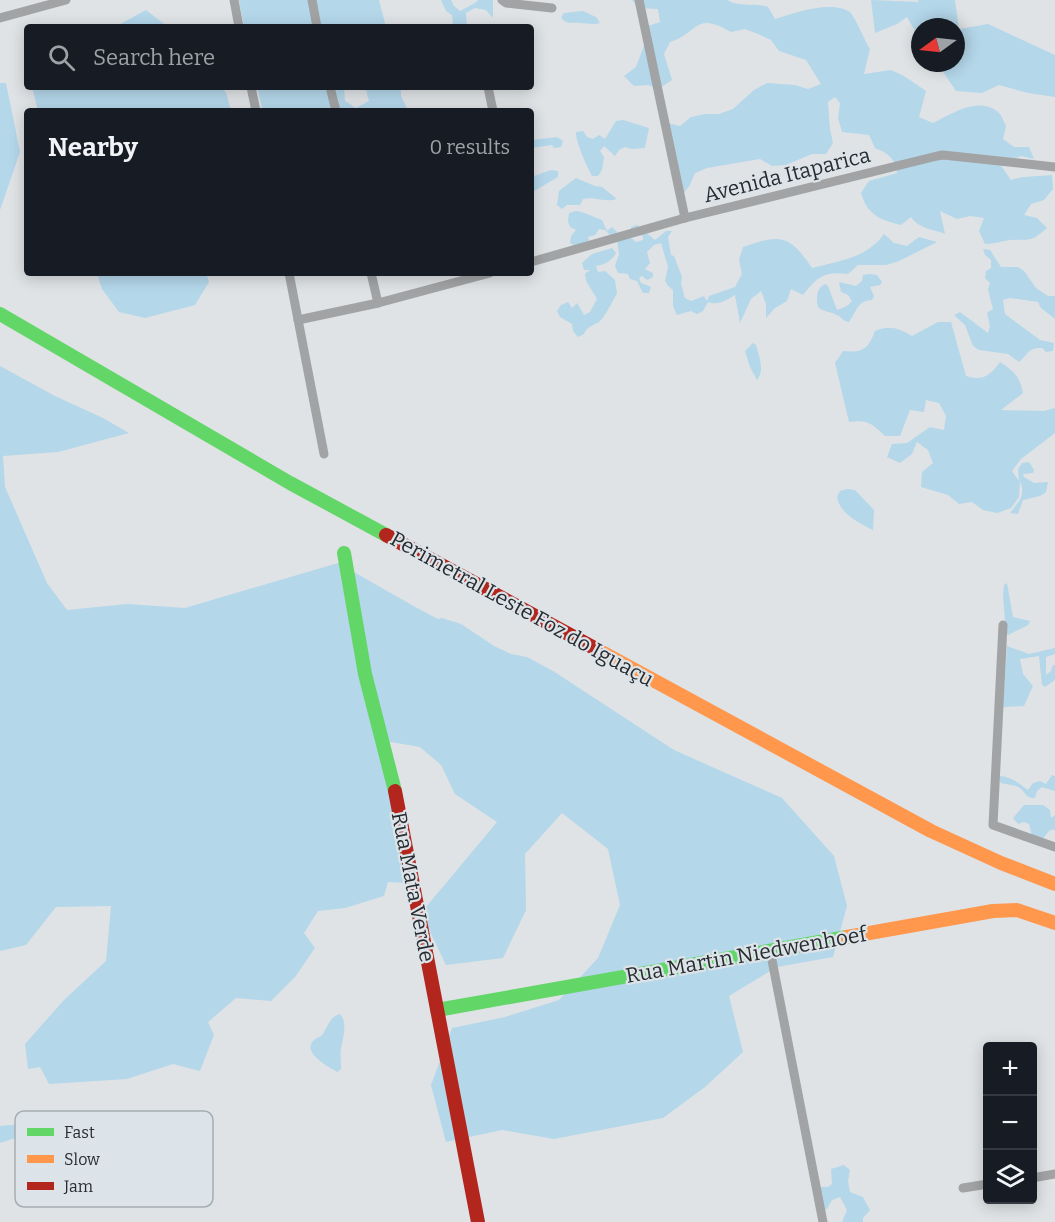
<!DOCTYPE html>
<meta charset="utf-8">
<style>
:root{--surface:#171b24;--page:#20242c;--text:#f1f3f6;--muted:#9ea1a6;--line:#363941}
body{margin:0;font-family:Bitter,serif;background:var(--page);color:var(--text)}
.controls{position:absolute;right:18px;bottom:18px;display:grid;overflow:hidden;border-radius:6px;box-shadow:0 3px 15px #0003}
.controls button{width:54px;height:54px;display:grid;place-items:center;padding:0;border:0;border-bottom:2px solid var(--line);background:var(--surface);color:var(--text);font:30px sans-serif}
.compass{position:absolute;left:911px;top:18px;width:54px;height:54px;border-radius:50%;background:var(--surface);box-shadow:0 3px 15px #0003;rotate:255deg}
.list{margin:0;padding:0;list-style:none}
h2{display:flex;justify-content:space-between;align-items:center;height:78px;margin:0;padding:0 24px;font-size:26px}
h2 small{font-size:20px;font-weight:400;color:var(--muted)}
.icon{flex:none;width:33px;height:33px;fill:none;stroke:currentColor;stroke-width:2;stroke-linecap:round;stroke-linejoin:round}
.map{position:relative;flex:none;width:1055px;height:1222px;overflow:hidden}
.search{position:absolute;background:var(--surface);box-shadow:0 3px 15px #0003;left:24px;top:24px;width:510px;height:66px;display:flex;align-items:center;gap:15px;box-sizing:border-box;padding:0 21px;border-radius:6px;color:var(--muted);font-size:22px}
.panel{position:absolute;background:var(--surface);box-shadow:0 3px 15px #0003;left:24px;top:108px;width:510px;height:168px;border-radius:6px}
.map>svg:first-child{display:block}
.green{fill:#b4d7ea}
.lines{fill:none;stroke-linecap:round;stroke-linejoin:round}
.street{stroke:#a2a3a5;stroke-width:9}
.fast{stroke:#63d668;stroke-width:14}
.slow{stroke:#ff974d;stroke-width:14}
.jam{stroke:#b3261e;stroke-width:14}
.labels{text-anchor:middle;stroke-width:4.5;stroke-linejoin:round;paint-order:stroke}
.street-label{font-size:21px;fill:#292c2e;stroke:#dce4e9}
.key{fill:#dce4e9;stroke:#a6adb1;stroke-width:1.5}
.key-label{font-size:16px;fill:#292c2e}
</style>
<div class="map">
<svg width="1055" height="1222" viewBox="0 0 1055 1222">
<rect width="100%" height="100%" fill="#dfe3e6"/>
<g class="green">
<polygon points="239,0 379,0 386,27 244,27"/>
<polygon points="441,0 451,0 454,6 460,11 475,3 478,0 493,0 493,18 486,10 475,8 466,13 467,27 447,27 453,23 452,15 446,11"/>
<path d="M 632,0 L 727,0 C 741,8 752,2 768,7 L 775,19 C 796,12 832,0 850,12 C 858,22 863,38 870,49 L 864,74 L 891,70 L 904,76 L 926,91 L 919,117 L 933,123 C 951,114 980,95 999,113 C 1002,116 1004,122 1006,126 L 1003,139 L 1014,147 L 1029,147 L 1034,159 L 1021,156 L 1009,161 L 995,157 L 1011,180 C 1025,175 1038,177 1052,175 L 1053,189 L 1044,200 L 1031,204 L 1024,215 L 1037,218 L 1047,228 C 1030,243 1030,239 1010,240 C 1002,241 994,244 985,244 L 979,231 L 984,218 L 970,216 L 957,219 L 940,211 L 945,234 C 933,229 919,229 911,217 L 901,225 C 879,220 867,214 861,193 L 869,181 L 897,173 C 896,159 888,153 875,148 L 869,135 L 842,132 L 838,118 L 840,103 L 835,97 L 828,102 L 830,129 L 833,143 L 826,154 L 812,154 L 786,165 L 772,166 L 760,159 L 707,168 L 695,173 L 690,185 L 682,195 L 667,123 L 680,126 L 691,117 L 705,114 L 719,114 L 733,109 L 754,90 L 767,83 L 795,85 L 808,89 L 821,84 L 806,60 L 779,51 L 771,40 L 758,34 L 745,29 L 731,32 C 694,11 700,32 670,42 L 664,54 L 672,80 L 660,88 L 647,85 L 634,86 L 624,76 L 636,67 L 646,40 L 648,26 L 660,22 L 658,9 L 639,8 Z"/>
<polygon points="871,0 919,2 918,0 955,0 959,29 988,24 1055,55 1055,97 1028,93 999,85 982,93 956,91 937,63 956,63 956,27 920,27 920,40 907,17 897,24 875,33"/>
<polygon points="146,10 168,27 115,27"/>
<path d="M 583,11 L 596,17 L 600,23 C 592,25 587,23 580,23 C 571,22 568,25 561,18 L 564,13 Z"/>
<polygon points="0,83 6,83 20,152 0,210"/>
<polygon points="32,87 218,87 226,92 231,111 38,111"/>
<polygon points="257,87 344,87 345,101 356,108 369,101 365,87 401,87 401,96 407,108 405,111 263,111"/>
<path d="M 623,120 L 649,128 L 645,148 L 631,149 L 625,147 L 619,150 L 615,156 L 604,146 L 600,151 L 604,157 L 602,170 L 598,176 L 592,176 C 587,167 575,140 576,132 L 583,131 L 587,137 L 593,139 L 599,135 L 605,139 L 616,121 Z"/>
<polygon points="557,137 563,141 561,147 554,148 552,145 531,148 531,140"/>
<polygon points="551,170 558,171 558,177 531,193 531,177"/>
<path d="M 576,178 L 595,186 L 602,187 L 617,199 C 605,203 594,196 583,199 L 580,205 L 567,205 L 562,209 L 557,205 L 559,191 Z"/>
<path d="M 576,211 C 585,212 593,217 602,220 L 607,231 L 612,227 L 617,232 L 615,236 L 610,235 L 605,230 L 599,229 L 595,235 L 588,237 L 589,240 L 585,244 L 573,245 L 570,243 L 571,236 L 576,230 L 570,227 L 568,221 L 569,213 Z"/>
<path d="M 637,225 L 655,240 L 666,231 L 672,231 L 668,237 L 671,255 L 674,256 L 682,277 L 681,284 L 685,298 L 691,301 L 704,296 L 707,301 L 709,296 L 735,287 L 742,274 L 739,260 L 743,247 C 781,234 789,234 812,268 C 839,261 867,258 884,234 L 894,243 L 907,246 L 919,237 L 937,242 L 899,261 L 886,265 L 858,265 L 848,274 C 824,271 817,277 803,295 L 791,289 L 787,301 L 775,308 L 766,318 L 766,304 L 761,291 L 751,299 L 740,323 L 735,295 C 727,300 718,306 708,302 L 703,311 L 697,314 L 691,311 L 677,315 L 673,306 L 673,290 L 668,286 L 665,281 L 668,267 L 661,243 L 654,245 L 647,252 L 650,263 L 645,269 L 653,273 L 653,277 L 647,280 L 642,276 L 639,278 L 641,283 L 651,287 L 649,293 L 643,293 L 637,281 L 630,279 L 628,274 L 618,273 L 615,266 L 619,254 L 617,240 L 631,238 L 636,242 L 643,240 L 643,236 L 631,230 L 631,227 Z"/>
<path d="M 612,248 L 616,253 C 612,261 604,265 596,266 L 598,272 L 605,271 L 615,280 L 617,293 C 616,296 604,317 602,319 C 596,326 588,324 584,334 L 578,337 L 573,331 L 572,324 L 560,317 L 557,311 L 561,305 L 568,302 L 572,308 L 577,303 L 584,315 L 590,312 L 597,299 L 586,281 L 585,274 L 590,270 L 584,270 L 582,263 L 592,254 Z"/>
<path d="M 983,249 L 990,250 L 1001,267 L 1018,267 L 1024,271 L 1036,288 L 1048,296 L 1055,296 L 1055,319 L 1041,308 L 1038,302 L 1010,298 L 1003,300 L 1005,314 L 1040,340 L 1054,343 L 1053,351 L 1046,352 L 1042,348 C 1029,347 1028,354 1019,362 L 1008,354 L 979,350 L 973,346 L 965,325 L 954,315 L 960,312 L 988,333 L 990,326 L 987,313 L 993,309 L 988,290 L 990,283 L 985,278 L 986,271 L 991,268 L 991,260 L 985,255 Z"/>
<polygon points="97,273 206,273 209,282 195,305 145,318 119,312 102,289"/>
<path d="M 869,274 L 877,275 L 882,282 L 880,285 L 870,287 L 874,296 L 872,300 C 858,300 856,312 849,322 C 842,321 843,318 837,315 C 830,311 825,313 818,307 C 816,297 816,289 825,284 L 828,286 L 837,310 L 847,306 L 852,301 L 848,295 L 841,292 L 839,282 L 856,286 L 862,281 L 863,275 Z"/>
<path d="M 938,322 L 951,322 L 966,376 C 983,381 990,376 1000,362 C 1014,371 1020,377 1023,393 L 1001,410 L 1044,411 L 1055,408 L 1055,433 L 1021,459 L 1012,471 L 1019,481 L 1018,469 L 1022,463 L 1029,462 L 1034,470 L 1033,473 L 1023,474 L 1024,477 L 1034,483 L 1048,482 L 1046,492 L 1040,496 L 1023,500 L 1018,514 L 1010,513 C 1019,502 1026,495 1020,481 L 1019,497 L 1011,508 L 997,513 L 983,510 L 972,502 L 959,504 L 948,495 L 921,487 L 922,472 L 933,463 L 928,450 L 917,442 L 912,454 L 900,463 L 887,457 L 892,444 L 907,443 L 930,427 L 944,430 L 946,416 L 939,403 L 926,400 L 924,412 L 910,410 L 900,436 L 885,436 C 873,424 868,419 849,422 L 835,363 L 843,351 C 863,353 868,349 875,331 C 890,325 898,328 912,336 Z"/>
<path d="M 753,343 L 756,345 C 759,356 765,371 757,380 L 750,367 L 745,351 Z"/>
<polygon points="0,366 55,396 103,418 129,433 58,452 3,456 5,487 47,583 67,610 127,604 185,608 338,563 417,608 438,619 442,618 461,624 494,646 511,654 527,657 553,671 674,750 782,798 834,856 847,906 833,957 777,967 729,996 743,1052 705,1087 663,1118 554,1139 502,1130 446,1142 431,1085 452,1028 505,1017 559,1000 598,958 620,905 608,849 562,813 525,854 526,910 503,958 446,965 421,913 497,822 455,794 441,765 420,747 385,741 406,883 388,882 384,896 345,908 318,911 304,933 315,948 295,977 271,1001 236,998 208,1022 214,1035 200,1071 173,1064 127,1079 49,1084 40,1067 28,1069 25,1044 64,1000 106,961 111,906 56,907 26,945 0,951"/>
<path d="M 847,489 L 855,490 L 874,510 L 873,530 C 859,523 840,514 837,497 L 840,491 Z"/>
<polygon points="1007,583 1013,617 1030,621 1028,625 1008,635 1006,633 1003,596 1004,585"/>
<polygon points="1007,646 1029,654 1055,648 1055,654 1046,657 1046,675 1051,671 1053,665 1055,665 1055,680 1045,687 1042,685 1039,656 1020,659 1023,674 1033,686 1024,706 1003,707"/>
<path d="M 1052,775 L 1055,776 L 1055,791 L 1042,787 L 1037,791 L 1035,798 C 1024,798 1026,791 1018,787 C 1014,785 1006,784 1001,783 L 999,780 L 1000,776 C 1012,777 1020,784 1028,790 L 1033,783 L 1040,781 L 1046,784 Z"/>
<polygon points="1024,805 1043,805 1050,810 1051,818 1055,815 1055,831 1053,829 1049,831 1041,841 1032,836 1029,824 1024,822 1018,824 1013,818"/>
<path d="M 340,1014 C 348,1022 343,1038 341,1048 C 340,1055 341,1062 341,1069 L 337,1072 C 329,1067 302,1053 313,1041 C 317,1037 322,1037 324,1032 C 329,1024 330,1017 340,1014 Z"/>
<polygon points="23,1124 43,1130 47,1171 35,1172 31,1133 0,1143 0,1126"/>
<polygon points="844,1165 850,1170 848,1181 850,1192 863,1197 870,1210 863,1218 863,1222 842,1222 847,1210 840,1197 832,1200 827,1209 822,1211 819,1187 828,1187 832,1184 831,1169"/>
</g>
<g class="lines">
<g class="street">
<polyline points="234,0 239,27"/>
<polyline points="312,0 317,27"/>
<polyline points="502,0 506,3 552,8"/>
<polyline points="639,0 685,218"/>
<polyline points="0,18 66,0"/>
<polyline points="251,87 256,111"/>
<polyline points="330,87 336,111"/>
<polyline points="488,87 493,111"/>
<polyline points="531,262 685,218 937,156 943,155 1055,167"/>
<polyline points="289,273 324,454"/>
<polyline points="371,273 378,303"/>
<polyline points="298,320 378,303 490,273"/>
<polyline points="1003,625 993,825 1055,847"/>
<polyline points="770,950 823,1222"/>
<polyline points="1032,1178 1055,1174"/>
<polyline points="963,1188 988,1184"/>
</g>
<g class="fast">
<polyline points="0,314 290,483 386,535"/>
<polyline points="344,553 365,674 395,791"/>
<polyline points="437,1010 847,937"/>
</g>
<g class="slow">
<polyline points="596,649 931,831 1001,863 1055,884"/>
<polyline points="847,937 993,911 1017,910 1055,923"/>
</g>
<g class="jam">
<polyline points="386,535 596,649"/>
<polyline points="395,791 478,1222"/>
</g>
</g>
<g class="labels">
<g class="street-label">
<text transform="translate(787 175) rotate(-14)" y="7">Avenida Itaparica</text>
<text transform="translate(522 609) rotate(29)" y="7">Perimetral Leste Foz do Iguaçu</text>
<text transform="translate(413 887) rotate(79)" y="7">Rua Mata Verde</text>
<text transform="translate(746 955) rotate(-10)" y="7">Rua Martin Niedwenhoef</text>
</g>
</g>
<rect x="15" y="1111" width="198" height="96" rx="9" class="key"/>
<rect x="27" y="1128" width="27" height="8" fill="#63d668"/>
<rect x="27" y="1155" width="27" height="8" fill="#ff974d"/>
<rect x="27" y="1182" width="27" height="8" fill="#b3261e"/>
<g class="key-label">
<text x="64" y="1138">Fast</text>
<text x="64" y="1165">Slow</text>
<text x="64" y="1192">Jam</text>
</g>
</svg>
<div class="controls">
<button>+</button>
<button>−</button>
<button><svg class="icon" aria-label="layers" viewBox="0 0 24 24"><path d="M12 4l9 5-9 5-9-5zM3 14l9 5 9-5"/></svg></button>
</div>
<svg class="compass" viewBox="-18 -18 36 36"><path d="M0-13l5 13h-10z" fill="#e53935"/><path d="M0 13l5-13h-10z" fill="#9ea1a6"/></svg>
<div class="search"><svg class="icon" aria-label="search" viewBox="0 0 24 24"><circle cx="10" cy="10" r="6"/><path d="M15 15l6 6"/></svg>Search here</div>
<section class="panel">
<h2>Nearby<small>0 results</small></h2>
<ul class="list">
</ul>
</section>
</div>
